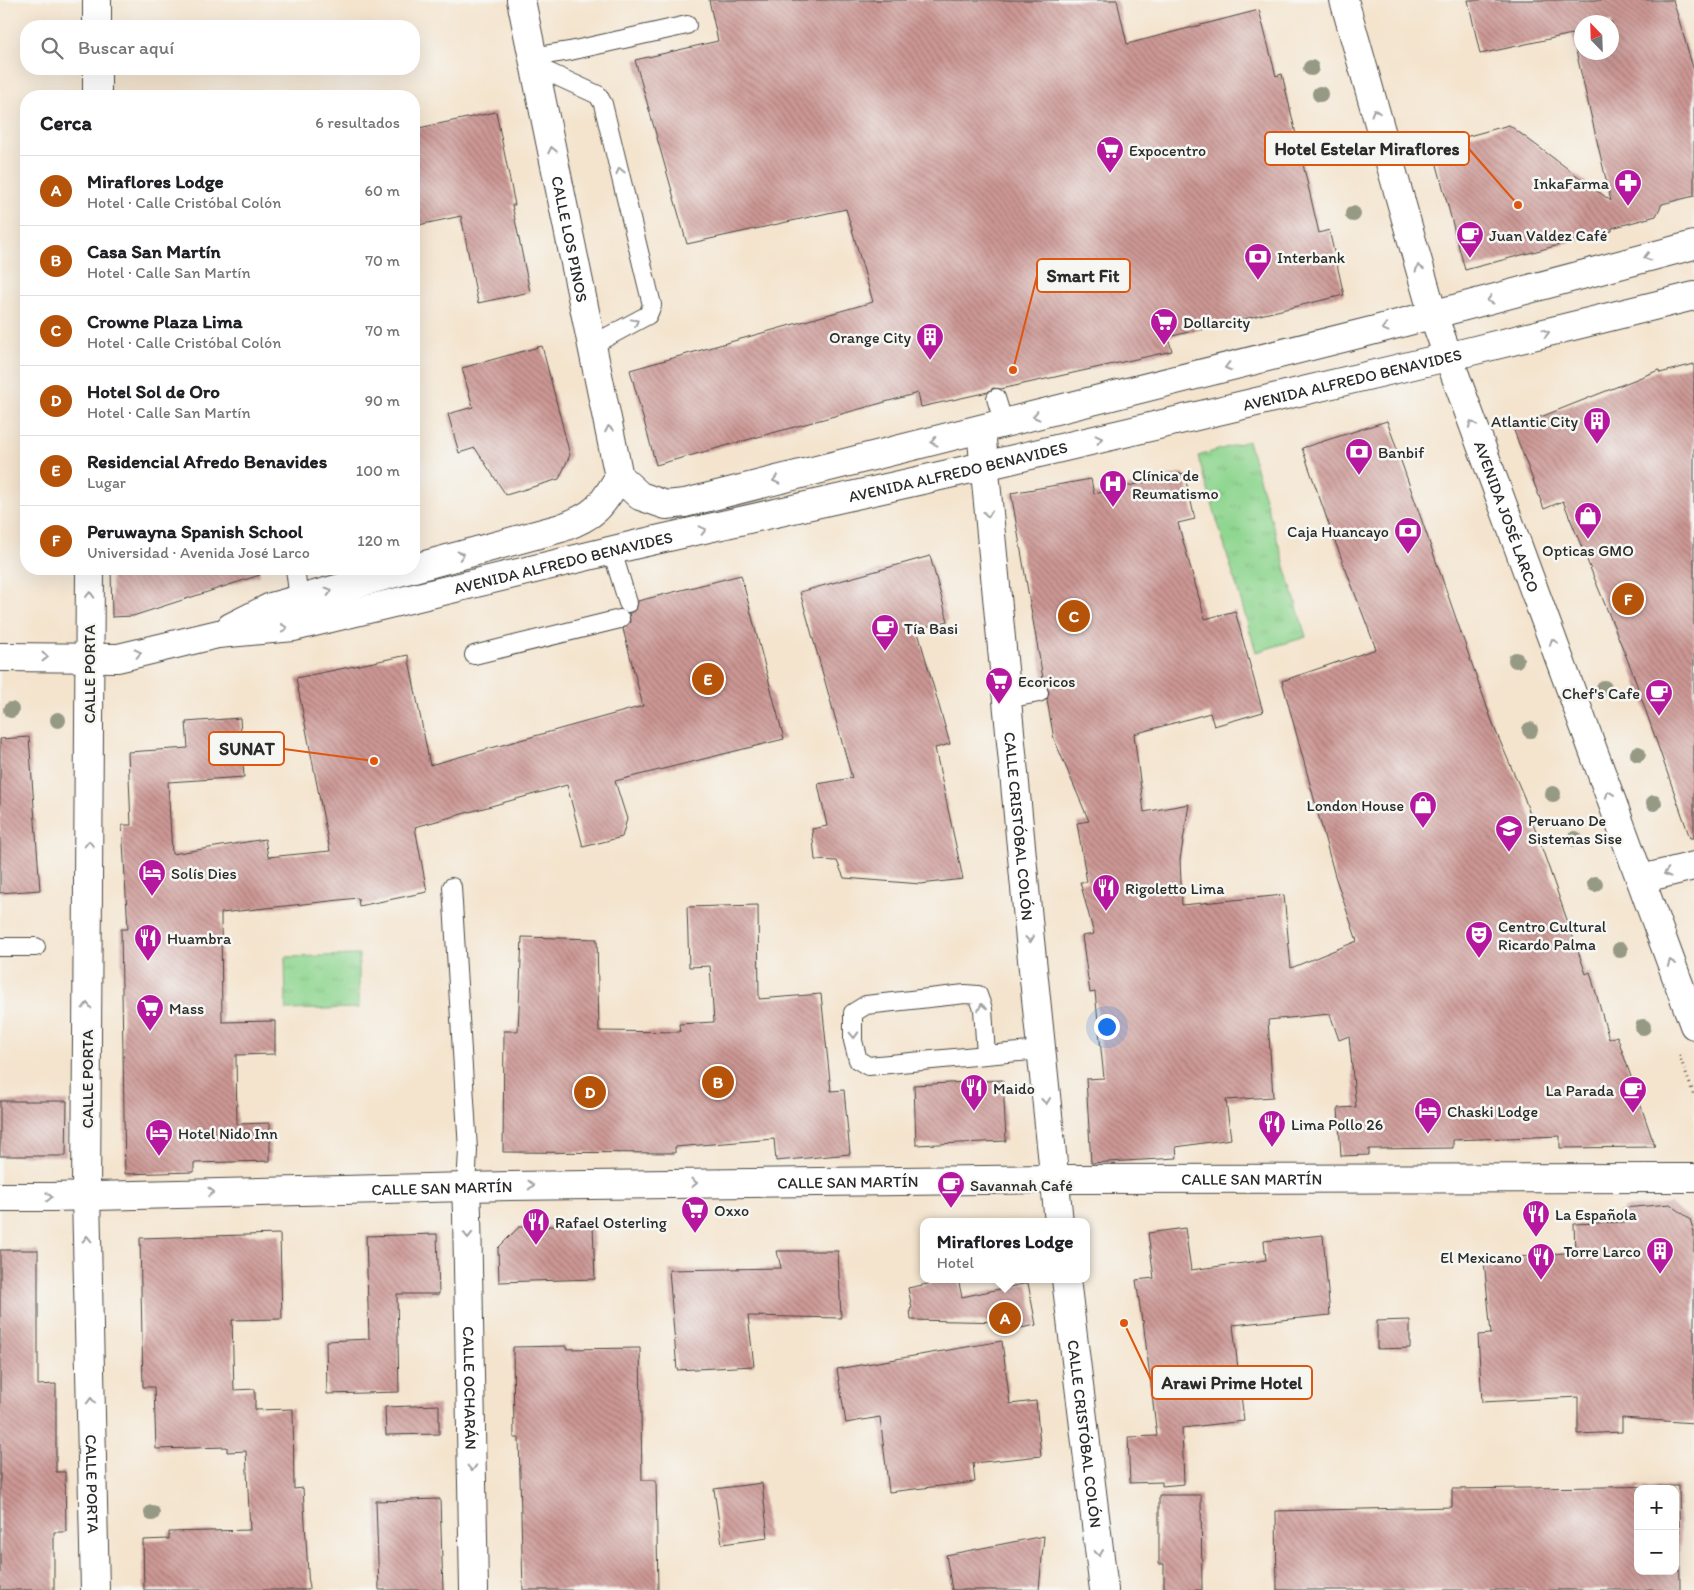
<!DOCTYPE html>
<html lang="es">
<meta charset="utf-8">
<style>
:root{--surface:#fff;--page:#f2f2f2;--text:#202124;--muted:#757577;--line:#e0e0e0;--accent:#b45309}
body{margin:0;font-family:Itim,sans-serif;background:var(--page);color:var(--text)}
.controls{position:absolute;right:15px;bottom:15px;display:grid;overflow:hidden;border-radius:10px;box-shadow:0 5px 20px #0002}
.controls button{width:45px;height:45px;display:grid;place-items:center;padding:0;border:0;border-bottom:1px solid var(--line);background:var(--surface);color:var(--text);font:25px sans-serif}
.compass{position:absolute;left:1574px;top:15px;width:45px;height:45px;border-radius:50%;background:var(--surface);box-shadow:0 5px 20px #0002;rotate:337deg}
.you{position:absolute;left:1106px;top:1026px;width:18px;height:18px;margin:-12px;border:4px solid #fff;border-radius:50%;background:#1a73e8;box-shadow:0 0 0 8px #1a73e833}
.badge{display:grid;place-items:center;width:32px;height:32px;border-radius:50%;background:var(--accent);color:#fff;font-size:16px;font-weight:700}
.pin{position:absolute;translate:-50% -50%;border:2px solid #fff;box-shadow:0 1px 5px #0006}
.popup{position:absolute;left:920px;top:1218px;width:170px;height:65px;box-sizing:border-box;display:grid;place-content:center;border-radius:10px;background:var(--surface);filter:drop-shadow(0 1px 4px #0005);font-size:16px;white-space:nowrap;color:var(--muted)}
.popup b{font-size:19px;color:var(--text)}
.popup::after{content:'';position:absolute;left:50%;top:100%;margin-left:-10px;border:10px solid transparent;border-top-color:var(--surface)}
.list{margin:0;padding:0;list-style:none}
h2{display:flex;justify-content:space-between;align-items:center;height:65px;margin:0;padding:0 20px;font-size:21px}
h2 small{font-size:16px;font-weight:400;color:var(--muted)}
.list li{display:grid;grid-template-columns:32px 1fr auto;gap:15px;align-items:center;box-sizing:border-box;height:70px;padding:0 20px;border-top:1px solid var(--line)}
.list b{display:block;font-size:19px;white-space:nowrap}
.list p{margin:0;font-size:16px;white-space:nowrap;color:var(--muted)}
.list em{font-size:16px;font-style:normal;color:var(--muted)}
.icon{flex:none;width:28px;height:28px;fill:none;stroke:currentColor;stroke-width:2;stroke-linecap:round;stroke-linejoin:round}
.map{position:relative;flex:none;width:1694px;height:1590px;overflow:hidden}
.search{position:absolute;background:var(--surface);box-shadow:0 5px 20px #0002;left:20px;top:20px;width:400px;height:55px;display:flex;align-items:center;gap:12px;box-sizing:border-box;padding:0 18px;border-radius:20px;color:var(--muted);font-size:19px}
.panel{position:absolute;background:var(--surface);box-shadow:0 5px 20px #0002;left:20px;top:90px;width:400px;height:485px;border-radius:20px}
.map>svg:first-child{display:block}
.grass{fill:url(#grass-tufts);stroke:#5d805e}
.building{fill:url(#building-back-hatch);fill-rule:evenodd}
.lines{fill:none;stroke-linecap:round;stroke-linejoin:round}
.service-casing{stroke:#494743;stroke-width:20}
.minor-casing{stroke:#494743;stroke-width:30}
.tertiary-casing{stroke:#494743;stroke-width:30}
.secondary-casing{stroke:#494743;stroke-width:30}
.path{stroke:#494743;stroke-width:3;stroke-dasharray:1 4;stroke-linecap:butt}
.service{stroke:#fff;stroke-width:18}
.minor{stroke:#fff;stroke-width:28}
.tertiary{stroke:#fff;stroke-width:28}
.secondary{stroke:#fff;stroke-width:28}
.tree{fill:#969a85}
.oneway{stroke:#a0a0a0}
.labels{text-anchor:middle;stroke-width:5;stroke-linejoin:round;paint-order:stroke}
.poi-label{font-size:16px;fill:#2b2b2b;stroke:#f6f6f2;text-anchor:start}
.street-label{font-size:16px;fill:#2b2b2b;stroke:#f6f6f2}
.leader{fill:none;stroke:#df570e;stroke-width:2}
.callout-dot{fill:#df570e;stroke:#f6f6f2;stroke-width:2}
.callout{fill:#f6f6f2;stroke:#df570e;stroke-width:2}
.callout-label{font-size:18px;text-anchor:middle;font-weight:bold;fill:#2b2b2b}
</style>
<div class="map">
<svg width="1694" height="1590" viewBox="0 0 1694 1590">
<defs>
<pattern id="grass-tufts" width="24" height="20" patternUnits="userSpaceOnUse" patternTransform="scale(1.25)"><rect width="24" height="20" fill="#8fd690"/><path d="M3 7l-1-3M5 7V3M7 7l1-3M15 17l-1-3M17 17v-4M19 17l1-3" fill="none" stroke="#7cb87c"/></pattern>
<pattern id="building-back-hatch" width="6" height="6" patternUnits="userSpaceOnUse" patternTransform="scale(1.25)"><rect width="6" height="6" fill="#cc9794"/><path d="M-1 5l2 2M0 0l6 6M5-1l2 2" fill="none" stroke="#a67b79"/></pattern>
</defs>
<rect width="100%" height="100%" fill="#f6f6f2"/>
<filter id="ink" filterUnits="userSpaceOnUse"><feTurbulence type="fractalNoise" baseFrequency=".02" numOctaves="2"/><feDisplacementMap in="SourceGraphic" scale="10" xChannelSelector="R" yChannelSelector="G"/><feConvolveMatrix kernelMatrix="1 2 1 2 8 2 1 2 1" color-interpolation-filters="sRGB"/></filter>
<filter id="wash" filterUnits="userSpaceOnUse"><feTurbulence type="fractalNoise" baseFrequency=".0096" numOctaves="4" result="noise"/><feDisplacementMap in="SourceGraphic" scale="20" xChannelSelector="R" yChannelSelector="G"/><feGaussianBlur stdDeviation="1.12" result="paint"/><feColorMatrix in="noise" values="0 0 0 0 0 0 0 0 0 0 0 0 0 0 0 0 0 1.4 0 .05"/><feComposite in="paint" operator="in"/></filter>
<g filter="url(#wash)">
<rect width="100%" height="100%" fill="#f4e4ce"/>
<g class="grass">
<polygon points="1248,441 1306,637 1256,652 1198,456"/>
<polygon points="359,955 359,1008 286,1010 285,957"/>
</g>
<g id="blocks">
<g class="building">
<polygon points="709,0 1117,0 1127,44 1259,10 1276,76 1282,74 1319,233 1329,230 1344,295 1168,337 1172,351 1001,389 993,388 988,392 921,407 918,393 656,465 630,370 873,302 846,209 687,244 635,60 718,41"/>
<path d="M 1468,0 L 1673,0 L 1694,71 L 1694,196 L 1662,204 L 1656,216 L 1612,228 L 1612,231 L 1465,270 L 1432,146 L 1509,125 L 1611,201 L 1572,34 L 1480,54 ZM 1582,22 L 1612,22 L 1612,52 L 1582,52 Z"/>
<polygon points="496,112 515,205 512,205 530,292 478,303 461,216 414,226 414,129"/>
<polygon points="542,346 570,455 559,479 506,495 475,448 459,453 448,414 473,407 462,368"/>
<polygon points="1694,364 1694,838 1690,838 1632,671 1563,501 1544,509 1513,428 1659,370 1660,373"/>
<polygon points="1387,421 1494,727 1524,797 1586,974 1590,972 1609,1039 1617,1036 1655,1147 1560,1148 1560,1136 1453,1140 1453,1148 1369,1149 1369,1155 1341,1156 1338,1108 1356,1107 1349,1036 1339,1040 1330,1014 1268,1020 1273,1097 1226,1100 1231,1139 1176,1147 1177,1158 1091,1163 1086,1079 1104,1078 1095,992 1090,993 1082,936 1094,934 1080,882 1087,882 1077,823 1089,821 1054,739 1047,700 1049,692 1044,684 1011,493 1091,479 1094,494 1184,473 1195,519 1178,523 1205,619 1235,611 1263,712 1214,726 1210,713 1134,734 1144,812 1189,804 1180,860 1182,905 1284,895 1291,968 1357,941 1335,876 1282,681 1376,649 1333,536 1302,448"/>
<polygon points="930,556 948,621 917,629 950,744 935,748 963,879 921,884 844,878 837,861 815,860 812,829 827,826 818,784 852,778 800,592"/>
<polygon points="111,569 259,569 260,575 133,616 112,617"/>
<polygon points="741,575 784,739 615,781 627,819 622,837 583,847 567,785 415,827 427,892 359,906 358,898 221,913 222,1022 275,1021 275,1054 236,1055 237,1124 270,1123 270,1161 194,1163 194,1172 125,1174 121,929 128,929 122,825 131,825 128,752 188,748 186,722 240,718 244,777 168,782 172,854 265,839 268,857 330,851 296,678 408,655 430,765 643,706 623,629 630,622 629,613 636,610 638,601"/>
<polygon points="29,737 40,890 0,893 0,739"/>
<polygon points="758,905 759,999 821,994 831,1091 844,1090 850,1154 776,1161 774,1139 675,1147 675,1153 503,1152 504,1031 518,1031 522,937 597,939 599,1031 680,1032 679,1024 714,1022 710,966 689,967 687,907"/>
<polygon points="1003,1080 1006,1141 916,1145 914,1085"/>
<polygon points="0,1101 67,1101 66,1156 0,1156"/>
<polygon points="1670,1204 1690,1219 1694,1232 1694,1423 1622,1418 1622,1432 1578,1434 1578,1397 1482,1402 1478,1335 1491,1334 1484,1260 1575,1252 1574,1224 1624,1222 1623,1208"/>
<polygon points="593,1225 595,1279 499,1282 498,1248 519,1227"/>
<polygon points="1185,1228 1191,1270 1266,1260 1264,1241 1323,1235 1330,1315 1233,1325 1244,1421 1182,1428 1184,1484 1162,1486 1162,1482 1130,1483 1128,1437 1157,1436 1143,1320 1142,1321 1136,1280 1154,1278 1148,1233"/>
<polygon points="280,1234 282,1319 232,1320 234,1390 255,1389 255,1410 293,1409 294,1489 303,1488 309,1590 144,1590 143,1540 169,1539 169,1532 250,1530 246,1451 227,1452 227,1447 156,1449 154,1387 143,1387 140,1238"/>
<polygon points="437,1234 439,1294 397,1294 399,1392 327,1394 326,1341 369,1339 366,1236"/>
<polygon points="0,1250 38,1250 38,1385 56,1384 56,1472 65,1472 66,1532 54,1532 54,1590 0,1590"/>
<polygon points="777,1251 838,1251 841,1318 748,1316 754,1366 677,1370 669,1270 781,1268"/>
<polygon points="952,1279 958,1279 962,1297 1028,1283 1036,1325 1006,1331 1005,1322 911,1320 910,1309 912,1308 908,1288"/>
<polygon points="1410,1320 1410,1348 1377,1349 1377,1321"/>
<polygon points="1002,1341 1010,1404 1036,1401 1041,1456 973,1463 975,1482 889,1492 880,1417 846,1423 837,1369"/>
<polygon points="566,1346 566,1349 640,1348 642,1480 656,1480 658,1590 523,1590 519,1438 514,1438 513,1347"/>
<polygon points="439,1405 439,1434 386,1435 385,1407"/>
<polygon points="762,1483 768,1538 722,1544 714,1489"/>
<path d="M 1679,1486 L 1680,1590 L 1277,1590 L 1276,1511 L 1452,1507 L 1452,1489 ZM 1638,1489 L 1675,1489 L 1675,1571 L 1638,1571 Z"/>
<polygon points="1159,1495 1201,1495 1202,1590 1164,1590 1164,1564 1159,1564"/>
<polygon points="440,1499 443,1590 379,1590 376,1501"/>
<polygon points="1044,1536 1039,1590 952,1590 946,1555"/>
</g>
</g>
</g>
<g filter="url(#ink)">
<use href="#blocks" fill-opacity="0" stroke="#494743" stroke-width="1"/>
<g class="lines">
<defs>
<g id="service">
<polyline points="532,57 570,51 687,25"/>
<polyline points="535,66 598,95 603,104 652,305 648,315 592,345"/>
<polyline points="996,398 1004,424"/>
<polyline points="612,551 628,603"/>
<polyline points="295,569 299,599"/>
<polyline points="474,655 620,619"/>
<polyline points="1006,699 1039,693"/>
<polyline points="452,887 468,1150 466,1187"/>
<polyline points="0,947 36,947"/>
<polyline points="986,1055 983,1009 978,995 965,994 866,1005 853,1013 853,1041 858,1060 868,1066 1041,1050"/>
</g>
<g id="minor">
<polyline points="97,0 97,26"/>
<polyline points="97,69 97,96"/>
<path id="s1" d="M 981,430 L 1030,940 L 1059,1222"/>
<path id="s2" d="M 90,569 L 86,1195 L 95,1590"/>
<polyline points="1641,879 1694,866"/>
<path id="s3" d="M 466,1187 L 467,1214 L 474,1590"/>
<path id="s4" d="M 0,1197 L 52,1197 L 510,1186 L 1054,1179 L 1694,1178"/>
<path id="s5" d="M 1066,1279 L 1104,1590"/>
</g>
<g id="tertiary">
<path id="s6" d="M 521,0 L 619,477"/>
</g>
<g id="secondary">
<path id="s7" d="M 1344,0 L 1433,315 L 1694,1025"/>
<path d="M 414,568 L 561,528 C 594,516 601,508 619,477 L 640,496 L 666,505 L 685,503 L 1375,330 L 1694,245"/>
<polyline points="231,627 271,607 410,569"/>
<path id="s8" d="M 0,657 L 118,658 L 218,634 L 294,627 L 638,544 L 984,466 L 1447,357 L 1694,296"/>
</g>
</defs>
<use href="#service" class="service-casing"/>
<use href="#minor" class="minor-casing"/>
<use href="#tertiary" class="tertiary-casing"/>
<use href="#secondary" class="secondary-casing"/>
<polyline class="path" points="1679,1055 1694,1095"/>
<use href="#service" class="service"/>
<use href="#minor" class="minor"/>
<use href="#tertiary" class="tertiary"/>
<use href="#secondary" class="secondary"/>
</g>
<g class="tree">
<circle cx="1311" cy="68" r="8"/>
<circle cx="1320" cy="94" r="8"/>
<circle cx="1353" cy="214" r="8"/>
<circle cx="1516" cy="660" r="8"/>
<circle cx="1604" cy="688" r="8"/>
<circle cx="11" cy="710" r="8"/>
<circle cx="58" cy="720" r="8"/>
<circle cx="1530" cy="730" r="8"/>
<circle cx="1638" cy="754" r="8"/>
<circle cx="1553" cy="794" r="8"/>
<circle cx="1654" cy="803" r="8"/>
<circle cx="1575" cy="839" r="8"/>
<circle cx="1595" cy="884" r="8"/>
<circle cx="1620" cy="950" r="8"/>
<circle cx="1643" cy="1027" r="8"/>
<circle cx="152" cy="1513" r="8"/>
</g>
<defs><path id="oneway-chevron" d="M-2-3.5L2.5 0L-2 3.5" fill="none" stroke-width="1.6" stroke-linecap="round" stroke-linejoin="round" transform="scale(1.25)"/></defs>
<g class="oneway">
<use href="#oneway-chevron" transform="translate(1375 112) rotate(-106)"/>
<use href="#oneway-chevron" transform="translate(552 150) rotate(-102)"/>
<use href="#oneway-chevron" transform="translate(620 171) rotate(-103)"/>
<use href="#oneway-chevron" transform="translate(1647 257) rotate(165)"/>
<use href="#oneway-chevron" transform="translate(1419 268) rotate(-106)"/>
<use href="#oneway-chevron" transform="translate(1490 300) rotate(165)"/>
<use href="#oneway-chevron" transform="translate(635 322) rotate(-29)"/>
<use href="#oneway-chevron" transform="translate(1385 328) rotate(165)"/>
<use href="#oneway-chevron" transform="translate(1546 333) rotate(-14)"/>
<use href="#oneway-chevron" transform="translate(1228 367) rotate(166)"/>
<use href="#oneway-chevron" transform="translate(1036 416) rotate(166)"/>
<use href="#oneway-chevron" transform="translate(1472 424) rotate(-111)"/>
<use href="#oneway-chevron" transform="translate(609 429) rotate(-101)"/>
<use href="#oneway-chevron" transform="translate(1099 439) rotate(-13)"/>
<use href="#oneway-chevron" transform="translate(934 442) rotate(166)"/>
<use href="#oneway-chevron" transform="translate(776 480) rotate(166)"/>
<use href="#oneway-chevron" transform="translate(988 514) rotate(84)"/>
<use href="#oneway-chevron" transform="translate(703 530) rotate(-13)"/>
<use href="#oneway-chevron" transform="translate(461 555) rotate(-15)"/>
<use href="#oneway-chevron" transform="translate(329 591) rotate(-15)"/>
<use href="#oneway-chevron" transform="translate(90 595) rotate(-89)"/>
<use href="#oneway-chevron" transform="translate(284 628) rotate(-5)"/>
<use href="#oneway-chevron" transform="translate(1553 642) rotate(-110)"/>
<use href="#oneway-chevron" transform="translate(138 653) rotate(-13)"/>
<use href="#oneway-chevron" transform="translate(45 657)"/>
<use href="#oneway-chevron" transform="translate(1609 794) rotate(-110)"/>
<use href="#oneway-chevron" transform="translate(89 844) rotate(-90)"/>
<use href="#oneway-chevron" transform="translate(1667 873) rotate(166)"/>
<use href="#oneway-chevron" transform="translate(1030 939) rotate(84)"/>
<use href="#oneway-chevron" transform="translate(1671 963) rotate(-110)"/>
<use href="#oneway-chevron" transform="translate(87 1006) rotate(-90)"/>
<use href="#oneway-chevron" transform="translate(982 1007) rotate(-103)"/>
<use href="#oneway-chevron" transform="translate(854 1035) rotate(88)"/>
<use href="#oneway-chevron" transform="translate(1046 1101) rotate(84)"/>
<use href="#oneway-chevron" transform="translate(694 1183) rotate(-1)"/>
<use href="#oneway-chevron" transform="translate(531 1185) rotate(-1)"/>
<use href="#oneway-chevron" transform="translate(211 1192) rotate(-1)"/>
<use href="#oneway-chevron" transform="translate(49 1197) rotate(-1)"/>
<use href="#oneway-chevron" transform="translate(468 1235) rotate(89)"/>
<use href="#oneway-chevron" transform="translate(87 1239) rotate(-91)"/>
<use href="#oneway-chevron" transform="translate(91 1401) rotate(-91)"/>
<use href="#oneway-chevron" transform="translate(472 1468) rotate(89)"/>
<use href="#oneway-chevron" transform="translate(1099 1553) rotate(83)"/>
</g>
</g>
<defs>
<symbol id="supermarket-pin" viewBox="-11 -11 22 30"><path d="M0 17L-7.5 6A9.5 9.5 0 1 1 7.5 6Z" fill="#b5179e" stroke="#f6f6f2"/><path d="M-6-5.5h2.5l.6 2H6L4.5 2H-2.5L-4.4-4H-6ZM-1.5 3.2a1.3 1.3 0 1 0 .1 0ZM3 3.2a1.3 1.3 0 1 0 .1 0Z" fill="#fff"/></symbol>
<symbol id="pharmacy-pin" viewBox="-11 -11 22 30"><path d="M0 17L-7.5 6A9.5 9.5 0 1 1 7.5 6Z" fill="#b5179e" stroke="#f6f6f2"/><path d="M-2-6h4v4h4v4h-4v4h-4v-4h-4v-4h4Z" fill="#fff"/></symbol>
<symbol id="cafe-pin" viewBox="-11 -11 22 30"><path d="M0 17L-7.5 6A9.5 9.5 0 1 1 7.5 6Z" fill="#b5179e" stroke="#f6f6f2"/><path d="M-5.5-4.5H6V0H3Q3 3.5 0 3.5H-2.5Q-5.5 3.5-5.5 0ZM3-3.2v2h1.7v-2ZM-6 4.5H4V6H-6Z" fill="#fff"/></symbol>
<symbol id="bank-pin" viewBox="-11 -11 22 30"><path d="M0 17L-7.5 6A9.5 9.5 0 1 1 7.5 6Z" fill="#b5179e" stroke="#f6f6f2"/><path d="M-6-4H6V4H-6ZM0-2.3a2.3 2.3 0 1 0 0 4.6a2.3 2.3 0 1 0 0-4.6Z" fill="#fff"/></symbol>
<symbol id="building-pin" viewBox="-11 -11 22 30"><path d="M0 17L-7.5 6A9.5 9.5 0 1 1 7.5 6Z" fill="#b5179e" stroke="#f6f6f2"/><path d="M-4-6H4V6H1V3H-1V6H-4ZM-2.5-4.3h1.7v1.8h-1.7ZM.8-4.3h1.7v1.8H.8ZM-2.5-1h1.7V.8h-1.7ZM.8-1h1.7V.8H.8Z" fill="#fff"/></symbol>
<symbol id="hospital-pin" viewBox="-11 -11 22 30"><path d="M0 17L-7.5 6A9.5 9.5 0 1 1 7.5 6Z" fill="#b5179e" stroke="#f6f6f2"/><path d="M-5-5h3v3.5h4V-5h3V5h-3V1.5h-4V5h-3Z" fill="#fff"/></symbol>
<symbol id="shop-pin" viewBox="-11 -11 22 30"><path d="M0 17L-7.5 6A9.5 9.5 0 1 1 7.5 6Z" fill="#b5179e" stroke="#f6f6f2"/><path d="M-5-2.5h2.3a2.7 3.5 0 0 1 5.4 0H5L5.5 6h-11ZM-1.5-2.5h3a1.5 2.3 0 0 0-3 0Z" fill="#fff"/></symbol>
<symbol id="school-pin" viewBox="-11 -11 22 30"><path d="M0 17L-7.5 6A9.5 9.5 0 1 1 7.5 6Z" fill="#b5179e" stroke="#f6f6f2"/><path d="M0-5L7-2L0 1L-7-2ZM-4 1L0 2.5L4 1V4Q0 6-4 4Z" fill="#fff"/></symbol>
<symbol id="hotel-pin" viewBox="-11 -11 22 30"><path d="M0 17L-7.5 6A9.5 9.5 0 1 1 7.5 6Z" fill="#b5179e" stroke="#f6f6f2"/><path d="M-6-4.5h1.5V1H6V5H4.5V3h-9V5H-6ZM-4 0a1.8 1.8 0 1 1 3.6 0ZM.5 0V-2.5h3Q6-2.5 6 0Z" fill="#fff"/></symbol>
<symbol id="restaurant-pin" viewBox="-11 -11 22 30"><path d="M0 17L-7.5 6A9.5 9.5 0 1 1 7.5 6Z" fill="#b5179e" stroke="#f6f6f2"/><path d="M-5-6h1v4h1v-4h1v4h1v-4h1v5L-1.5 .5V6h-2V.5L-5-1ZM5-6V6H3V1.5H1.5Q1.5-4 5-6Z" fill="#fff"/></symbol>
<symbol id="theatre-pin" viewBox="-11 -11 22 30"><path d="M0 17L-7.5 6A9.5 9.5 0 1 1 7.5 6Z" fill="#b5179e" stroke="#f6f6f2"/><path d="M-5-5.5Q0-4 5-5.5V0Q5 5 0 6Q-5 5-5 0ZM-3.3-2.5H-1v1.5H-3.3ZM1-2.5H3.3v1.5H1ZM-2.8 1Q0 5.5 2.8 1Z" fill="#fff"/></symbol>
</defs>
<g fill-rule="evenodd">
<use href="#supermarket-pin" x="1094" y="134" width="32" height="43"/>
<use href="#pharmacy-pin" x="1612" y="167" width="32" height="43"/>
<use href="#cafe-pin" x="1454" y="219" width="32" height="43"/>
<use href="#bank-pin" x="1242" y="241" width="32" height="43"/>
<use href="#supermarket-pin" x="1148" y="306" width="32" height="43"/>
<use href="#building-pin" x="914" y="321" width="32" height="43"/>
<use href="#building-pin" x="1581" y="405" width="32" height="43"/>
<use href="#bank-pin" x="1343" y="436" width="32" height="43"/>
<use href="#hospital-pin" x="1097" y="468" width="32" height="43"/>
<use href="#shop-pin" x="1572" y="500" width="32" height="43"/>
<use href="#bank-pin" x="1392" y="515" width="32" height="43"/>
<use href="#cafe-pin" x="869" y="612" width="32" height="43"/>
<use href="#supermarket-pin" x="983" y="665" width="32" height="43"/>
<use href="#cafe-pin" x="1643" y="677" width="32" height="43"/>
<use href="#shop-pin" x="1407" y="789" width="32" height="43"/>
<use href="#school-pin" x="1493" y="813" width="32" height="43"/>
<use href="#hotel-pin" x="136" y="857" width="32" height="43"/>
<use href="#restaurant-pin" x="1090" y="872" width="32" height="43"/>
<use href="#theatre-pin" x="1463" y="919" width="32" height="43"/>
<use href="#restaurant-pin" x="132" y="922" width="32" height="43"/>
<use href="#supermarket-pin" x="134" y="992" width="32" height="43"/>
<use href="#restaurant-pin" x="958" y="1072" width="32" height="43"/>
<use href="#cafe-pin" x="1617" y="1074" width="32" height="43"/>
<use href="#hotel-pin" x="1412" y="1095" width="32" height="43"/>
<use href="#restaurant-pin" x="1256" y="1108" width="32" height="43"/>
<use href="#hotel-pin" x="143" y="1117" width="32" height="43"/>
<use href="#cafe-pin" x="935" y="1169" width="32" height="43"/>
<use href="#supermarket-pin" x="679" y="1194" width="32" height="43"/>
<use href="#restaurant-pin" x="1520" y="1198" width="32" height="43"/>
<use href="#restaurant-pin" x="520" y="1206" width="32" height="43"/>
<use href="#building-pin" x="1644" y="1235" width="32" height="43"/>
<use href="#restaurant-pin" x="1525" y="1241" width="32" height="43"/>
</g>
<g class="labels">
<g class="poi-label">
<text x="1129" y="156">Expocentro</text>
<text x="1609" y="189" text-anchor="end">InkaFarma</text>
<text x="1489" y="241">Juan Valdez Café</text>
<text x="1277" y="263">Interbank</text>
<text x="1183" y="328">Dollarcity</text>
<text x="911" y="343" text-anchor="end">Orange City</text>
<text x="1578" y="427" text-anchor="end">Atlantic City</text>
<text x="1378" y="458">Banbif</text>
<text x="1132" y="481">Clínica de<tspan x="1132" dy="18">Reumatismo</tspan></text>
<text x="1389" y="537" text-anchor="end">Caja Huancayo</text>
<text x="1588" y="556" text-anchor="middle">Opticas GMO</text>
<text x="904" y="634">Tía Basi</text>
<text x="1018" y="687">Ecoricos</text>
<text x="1640" y="699" text-anchor="end">Chef's Cafe</text>
<text x="1404" y="811" text-anchor="end">London House</text>
<text x="1528" y="826">Peruano De<tspan x="1528" dy="18">Sistemas Sise</tspan></text>
<text x="171" y="879">Solís Dies</text>
<text x="1125" y="894">Rigoletto Lima</text>
<text x="1498" y="932">Centro Cultural<tspan x="1498" dy="18">Ricardo Palma</tspan></text>
<text x="167" y="944">Huambra</text>
<text x="169" y="1014">Mass</text>
<text x="993" y="1094">Maido</text>
<text x="1614" y="1096" text-anchor="end">La Parada</text>
<text x="1447" y="1117">Chaski Lodge</text>
<text x="1291" y="1130">Lima Pollo 26</text>
<text x="178" y="1139">Hotel Nido Inn</text>
<text x="970" y="1191">Savannah Café</text>
<text x="714" y="1216">Oxxo</text>
<text x="1555" y="1220">La Española</text>
<text x="555" y="1228">Rafael Osterling</text>
<text x="1641" y="1257" text-anchor="end">Torre Larco</text>
<text x="1522" y="1263" text-anchor="end">El Mexicano</text>
</g>
<g class="street-label">
<text dy="6" stroke="none"><textPath href="#s6" startOffset="244">CALLE LOS PINOS</textPath></text>
<text dy="6" stroke="none"><textPath href="#s8" startOffset="1384">AVENIDA ALFREDO BENAVIDES</textPath></text>
<text dy="6" stroke="none"><textPath href="#s8" startOffset="979">AVENIDA ALFREDO BENAVIDES</textPath></text>
<text dy="6" stroke="none"><textPath href="#s7" startOffset="542">AVENIDA JOSÉ LARCO</textPath></text>
<text dy="6" stroke="none"><textPath href="#s8" startOffset="574">AVENIDA ALFREDO BENAVIDES</textPath></text>
<text transform="translate(89 674) rotate(-90)" y="6">CALLE PORTA</text>
<text dy="6" stroke="none"><textPath href="#s1" startOffset="398">CALLE CRISTÓBAL COLÓN</textPath></text>
<text transform="translate(87 1079) rotate(-90)" y="6">CALLE PORTA</text>
<text dy="6" stroke="none"><textPath href="#s4" startOffset="1252">CALLE SAN MARTÍN</textPath></text>
<text dy="6" stroke="none"><textPath href="#s4" startOffset="848">CALLE SAN MARTÍN</textPath></text>
<text dy="6" stroke="none"><textPath href="#s4" startOffset="442">CALLE SAN MARTÍN</textPath></text>
<text dy="6" stroke="none"><textPath href="#s3" startOffset="201">CALLE OCHARÁN</textPath></text>
<text dy="6" stroke="none"><textPath href="#s5" startOffset="156">CALLE CRISTÓBAL COLÓN</textPath></text>
<text dy="6" stroke="none"><textPath href="#s2" startOffset="915">CALLE PORTA</textPath></text>
</g>
</g>
<path class="leader" d="M1518 205L1469 149M1013 370L1037 276M374 761L284 749M1124 1323L1152 1382"/>
<g class="callout-dot">
<circle cx="1518" cy="205" r="5"/>
<circle cx="1013" cy="370" r="5"/>
<circle cx="374" cy="761" r="5"/>
<circle cx="1124" cy="1323" r="5"/>
</g>
<g class="callout">
<rect x="1265" y="132" width="204" height="33" rx="5"/>
<rect x="1037" y="259" width="93" height="33" rx="5"/>
<rect x="209" y="732" width="75" height="33" rx="5"/>
<rect x="1152" y="1366" width="160" height="33" rx="5"/>
</g>
<g class="callout-label">
<text x="1367" y="155">Hotel Estelar Miraflores</text>
<text x="1083" y="282">Smart Fit</text>
<text x="247" y="755">SUNAT</text>
<text x="1232" y="1389">Arawi Prime Hotel</text>
</g>
</svg>
<div class="controls">
<button>+</button>
<button>−</button>
</div>
<svg class="compass" viewBox="-18 -18 36 36"><path d="M0-13l5 13h-10z" fill="#e53935"/><path d="M0 13l5-13h-10z" fill="#757577"/></svg>
<div class="you"></div>
<div class="pin badge" style="left:1005px;top:1318px">A</div>
<div class="popup"><b>Miraflores Lodge</b>Hotel</div>
<div class="pin badge" style="left:718px;top:1082px">B</div>
<div class="pin badge" style="left:1074px;top:616px">C</div>
<div class="pin badge" style="left:590px;top:1092px">D</div>
<div class="pin badge" style="left:708px;top:679px">E</div>
<div class="pin badge" style="left:1628px;top:599px">F</div>
<div class="search"><svg class="icon" aria-label="search" viewBox="0 0 24 24"><circle cx="10" cy="10" r="6"/><path d="M15 15l6 6"/></svg>Buscar aquí</div>
<section class="panel">
<h2>Cerca<small>6 resultados</small></h2>
<ul class="list">
<li><span class="badge">A</span><div><b>Miraflores Lodge</b><p>Hotel · Calle Cristóbal Colón</p></div><em>60 m</em></li>
<li><span class="badge">B</span><div><b>Casa San Martín</b><p>Hotel · Calle San Martín</p></div><em>70 m</em></li>
<li><span class="badge">C</span><div><b>Crowne Plaza Lima</b><p>Hotel · Calle Cristóbal Colón</p></div><em>70 m</em></li>
<li><span class="badge">D</span><div><b>Hotel Sol de Oro</b><p>Hotel · Calle San Martín</p></div><em>90 m</em></li>
<li><span class="badge">E</span><div><b>Residencial Afredo Benavides</b><p>Lugar</p></div><em>100 m</em></li>
<li><span class="badge">F</span><div><b>Peruwayna Spanish School</b><p>Universidad · Avenida José Larco</p></div><em>120 m</em></li>
</ul>
</section>
</div>
